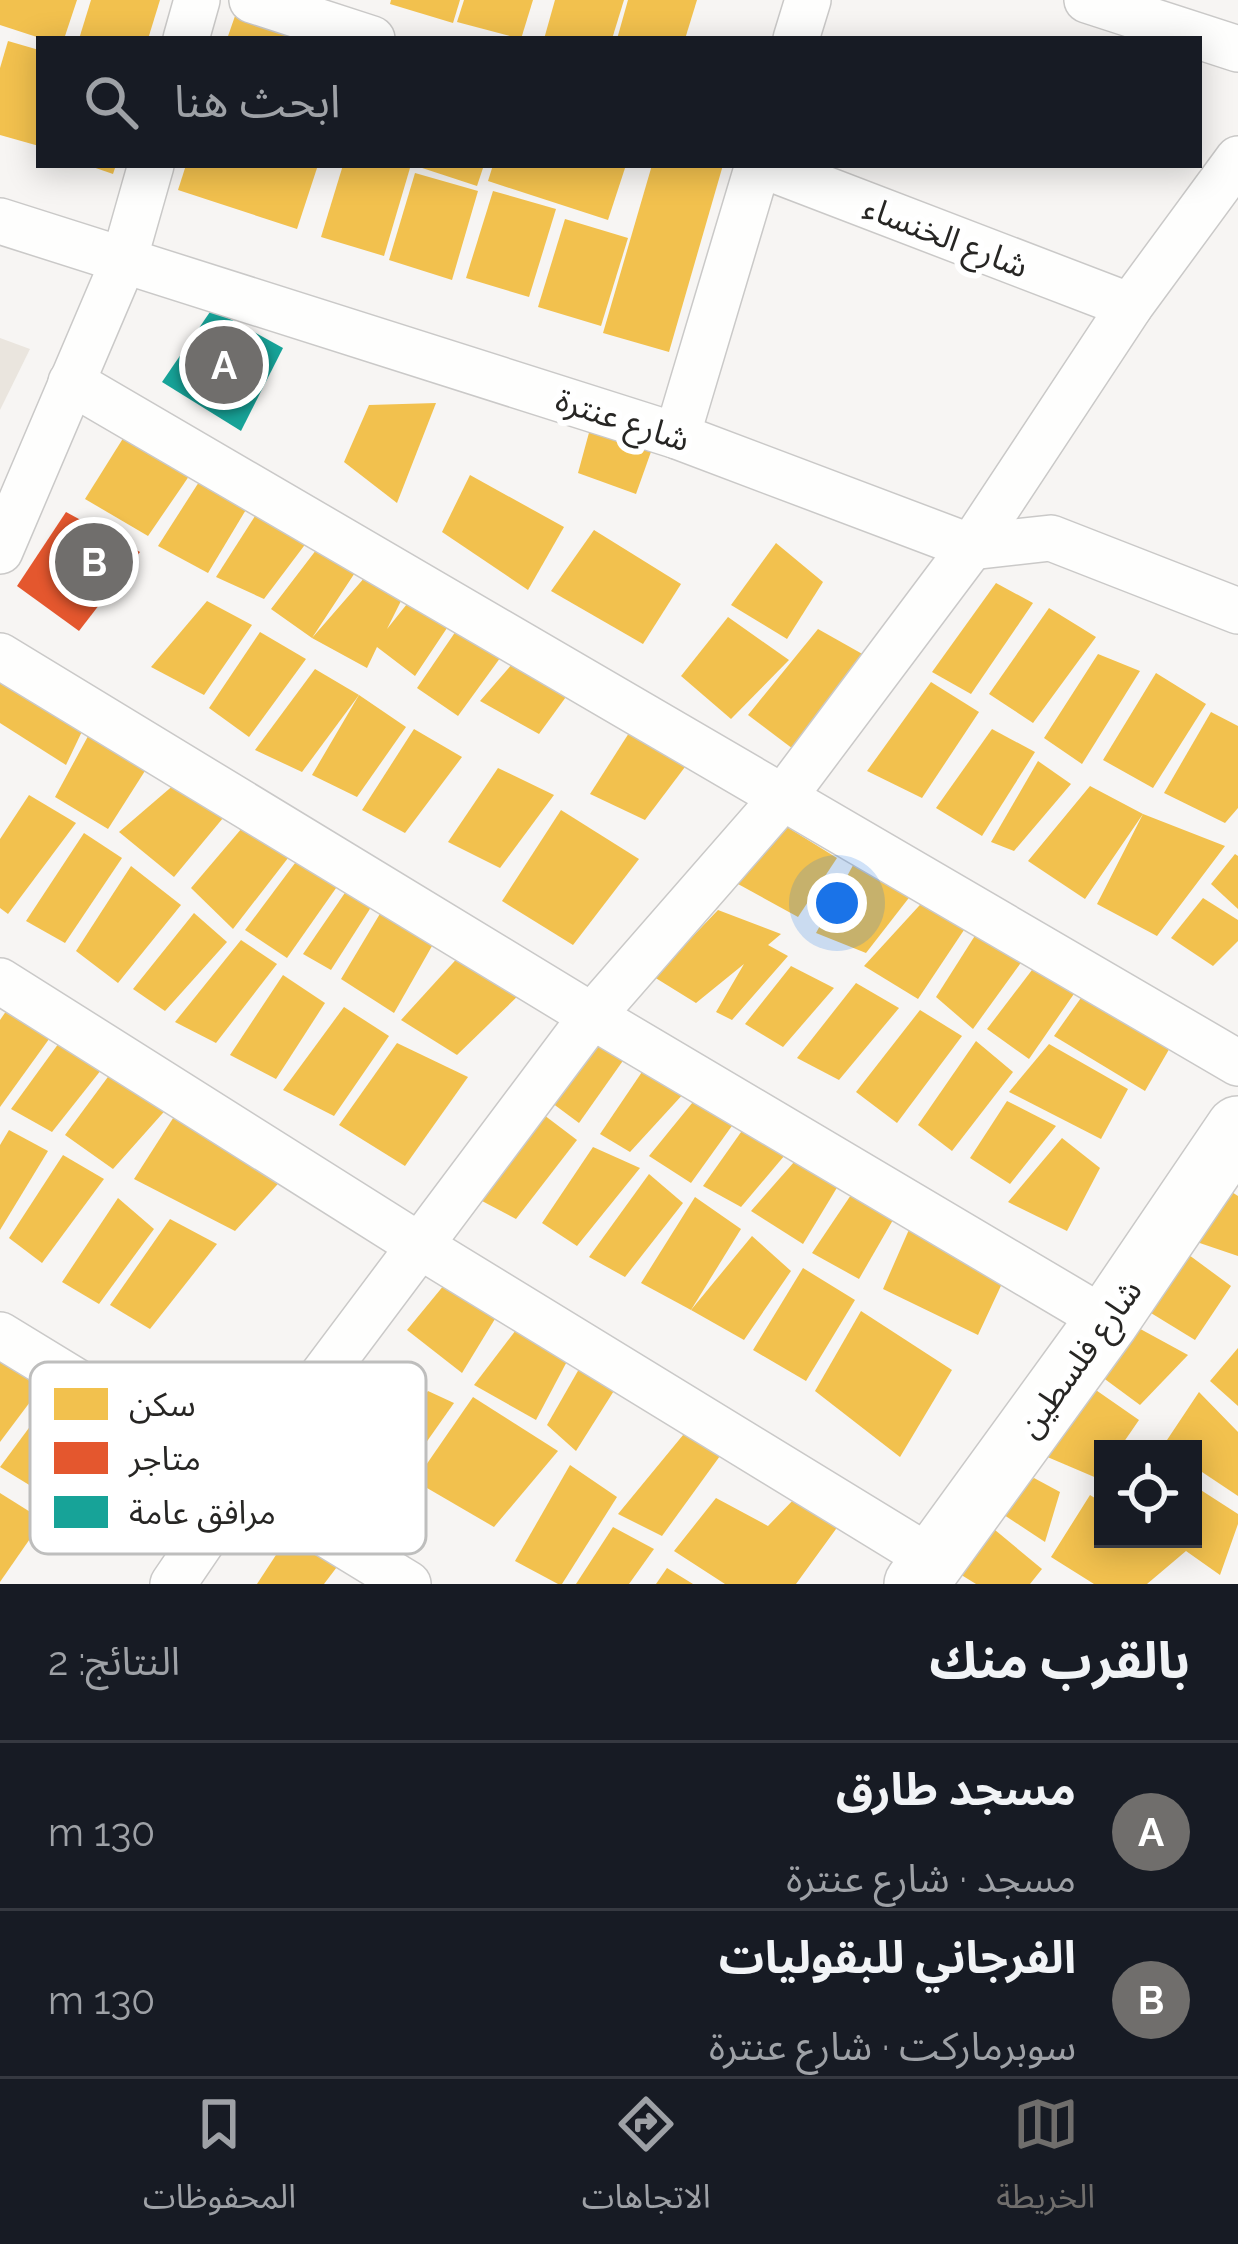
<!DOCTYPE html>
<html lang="ar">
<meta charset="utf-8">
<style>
:root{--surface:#171b24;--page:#242831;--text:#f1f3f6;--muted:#9ea1a6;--line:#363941;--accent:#706e6c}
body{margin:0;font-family:Raleway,"Noto Sans Arabic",sans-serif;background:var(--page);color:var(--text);direction:rtl}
.controls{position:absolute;right:36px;bottom:36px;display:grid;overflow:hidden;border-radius:0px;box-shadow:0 6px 30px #0003}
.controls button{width:108px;height:108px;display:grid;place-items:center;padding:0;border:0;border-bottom:3px solid var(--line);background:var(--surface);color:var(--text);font:60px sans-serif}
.you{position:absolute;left:837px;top:903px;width:42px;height:42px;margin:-30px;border:9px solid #fff;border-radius:50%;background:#1a73e8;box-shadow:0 0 0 18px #1a73e833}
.badge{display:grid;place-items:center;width:78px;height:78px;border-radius:50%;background:var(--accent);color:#fff;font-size:39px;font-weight:700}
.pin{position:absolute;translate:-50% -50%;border:6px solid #fff;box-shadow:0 3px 12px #0006}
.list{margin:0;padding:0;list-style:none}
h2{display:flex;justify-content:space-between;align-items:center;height:156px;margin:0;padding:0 48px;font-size:51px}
h2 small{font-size:39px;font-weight:400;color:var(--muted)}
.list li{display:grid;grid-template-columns:78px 1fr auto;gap:36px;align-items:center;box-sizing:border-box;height:168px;padding:0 48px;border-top:3px solid var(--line)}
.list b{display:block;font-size:45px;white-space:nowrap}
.list p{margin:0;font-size:39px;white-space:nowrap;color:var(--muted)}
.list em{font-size:39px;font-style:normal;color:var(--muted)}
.icon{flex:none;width:66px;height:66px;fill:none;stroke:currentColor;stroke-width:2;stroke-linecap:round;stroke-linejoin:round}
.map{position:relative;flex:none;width:1238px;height:1584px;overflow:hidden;direction:ltr}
.search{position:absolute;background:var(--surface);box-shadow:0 6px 30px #0003;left:36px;right:36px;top:36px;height:132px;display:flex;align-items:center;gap:30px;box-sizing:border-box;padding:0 42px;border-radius:0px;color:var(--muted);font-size:45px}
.sheet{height:492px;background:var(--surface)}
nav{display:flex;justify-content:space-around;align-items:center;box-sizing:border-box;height:168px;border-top:3px solid var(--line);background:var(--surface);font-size:33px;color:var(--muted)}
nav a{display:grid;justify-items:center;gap:6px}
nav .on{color:var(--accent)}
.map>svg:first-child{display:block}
.built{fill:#eae5de}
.homes{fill:#f2c14e}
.shops{fill:#e4572e}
.public{fill:#17a398}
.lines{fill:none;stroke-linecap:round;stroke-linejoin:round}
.street-casing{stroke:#cac9c8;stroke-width:48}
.secondary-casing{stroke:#cac9c8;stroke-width:66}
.street{stroke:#fefefd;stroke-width:45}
.secondary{stroke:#fefefd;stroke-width:63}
.labels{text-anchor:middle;stroke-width:12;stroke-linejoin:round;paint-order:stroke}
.street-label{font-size:33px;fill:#272624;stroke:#fff}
.key{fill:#fff;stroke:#bebebd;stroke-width:3}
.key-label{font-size:33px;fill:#272624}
</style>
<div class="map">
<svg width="1238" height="1584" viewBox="0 0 1238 1584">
<rect width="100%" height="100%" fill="#f7f5f3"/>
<polygon class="built" points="0,338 30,349 0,410"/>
<g class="homes">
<polygon points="0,0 77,0 64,39 43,39 0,25"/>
<polygon points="91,0 160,0 148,39 79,39"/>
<polygon points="391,0 460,0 453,23 390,4"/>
<polygon points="464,0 533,0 521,39 457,22"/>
<polygon points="555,0 624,0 612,39 544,39"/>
<polygon points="628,0 697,0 685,39 617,39"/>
<polygon points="235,16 302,38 302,39 227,39"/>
<polygon points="8,41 39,50 39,146 0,135 0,68"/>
<polygon points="87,165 116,165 113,174"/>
<polygon points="186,165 318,165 297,229 178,190"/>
<polygon points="343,165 410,168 384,256 321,237"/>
<polygon points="413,165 484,165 477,186"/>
<polygon points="493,165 626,165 608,220 488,181"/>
<polygon points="652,165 723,165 669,352 603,333"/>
<polygon points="415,173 478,191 452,280 389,260"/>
<polygon points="493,191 556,209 529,297 466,278"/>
<polygon points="565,219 628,238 601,326 538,307"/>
<polygon points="436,403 397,503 344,462 369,405"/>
<polygon points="590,429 652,449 636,494 578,473"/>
<polygon points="127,432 196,466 148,536 85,499"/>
<polygon points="206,471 253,498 208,573 158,546"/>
<polygon points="470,475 564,527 528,590 442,532"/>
<polygon points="262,505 313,534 264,599 216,577"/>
<polygon points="594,530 681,584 643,644 551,591"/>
<polygon points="323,541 362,562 312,638 372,569 405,593 387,629 415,594 455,616 415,676 377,647 367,668 312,638 271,609"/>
<polygon points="776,543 823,582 787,639 731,605"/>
<polygon points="996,583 1033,603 971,694 932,672"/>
<polygon points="207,601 252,625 204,695 151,667"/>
<polygon points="1049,608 1096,637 1033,723 989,694"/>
<polygon points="728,617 789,660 731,719 681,676"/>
<polygon points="458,628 503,654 458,716 417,688"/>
<polygon points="818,629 873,660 805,758 748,715"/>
<polygon points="260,632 306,659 249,737 209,708"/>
<polygon points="1098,654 1140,671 1082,764 1044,738"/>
<polygon points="520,655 571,690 539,734 480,701"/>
<polygon points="315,669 359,695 302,772 255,750"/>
<polygon points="0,672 87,721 66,765 0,723"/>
<polygon points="1156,673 1206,704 1153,788 1103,760"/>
<polygon points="931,682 979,712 922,798 867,771"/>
<polygon points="359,695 406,727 357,797 312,775"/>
<polygon points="1211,712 1238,726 1238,808 1225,823 1164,793"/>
<polygon points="636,722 694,755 645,820 590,794"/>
<polygon points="93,727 150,763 108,829 55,797"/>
<polygon points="414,729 462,757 405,833 362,810"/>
<polygon points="992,729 1035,752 982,836 936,808"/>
<polygon points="1038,761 1071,784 1014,851 991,842"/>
<polygon points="498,768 554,795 500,868 448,842"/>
<polygon points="183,777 238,800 174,877 119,832"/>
<polygon points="1090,786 1143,814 1225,846 1157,936 1097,904 1143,814 1085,899 1028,861"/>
<polygon points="29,795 76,823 8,914 0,908 0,839"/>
<polygon points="561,810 639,859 573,945 502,901"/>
<polygon points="248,821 295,849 233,929 191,888"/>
<polygon points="787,827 837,858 798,917 738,884"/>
<polygon points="84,833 122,858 65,943 26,921"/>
<polygon points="304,851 341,881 287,958 245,930"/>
<polygon points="1235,854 1238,856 1238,909 1211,884"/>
<polygon points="857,858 915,890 866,953 816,933"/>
<polygon points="131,866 181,905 118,983 76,951"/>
<polygon points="351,884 375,901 331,970 303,954"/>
<polygon points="929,895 970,921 918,999 864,966"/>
<polygon points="1203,898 1238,920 1238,941 1213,966 1171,938"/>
<polygon points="387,902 436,939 394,1013 341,979"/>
<polygon points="718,910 781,934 768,945 788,956 732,1020 716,1012 744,964 696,1003 654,977"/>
<polygon points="194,913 227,942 165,1011 133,989"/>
<polygon points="983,923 1028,953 973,1029 936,997"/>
<polygon points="241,940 277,964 216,1043 175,1022"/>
<polygon points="462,953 522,992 457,1055 401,1020"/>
<polygon points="791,966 834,988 783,1047 745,1024"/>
<polygon points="1035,966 1078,988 1029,1059 987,1029"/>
<polygon points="283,975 325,1003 276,1079 230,1055"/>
<polygon points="856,983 899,1008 839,1080 797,1058"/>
<polygon points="1088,988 1175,1039 1145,1091 1054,1036"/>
<polygon points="13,1001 57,1028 0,1107 0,1020"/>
<polygon points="344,1007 389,1036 334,1116 283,1090"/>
<polygon points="920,1010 962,1036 897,1123 856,1092"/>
<polygon points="596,1032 627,1055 579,1123 548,1100"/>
<polygon points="64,1036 109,1060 52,1132 11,1109"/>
<polygon points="976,1041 1013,1072 952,1151 918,1125"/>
<polygon points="397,1043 468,1077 405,1166 339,1125"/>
<polygon points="1049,1044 1128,1089 1101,1139 1009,1092"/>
<polygon points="116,1066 170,1105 113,1169 65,1135"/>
<polygon points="646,1066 685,1092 630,1152 600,1134"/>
<polygon points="697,1097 734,1123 691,1183 649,1156"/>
<polygon points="1007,1101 1056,1126 1010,1184 970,1158"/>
<polygon points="177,1112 286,1175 235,1231 134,1179"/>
<polygon points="544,1115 577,1140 516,1219 482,1201"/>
<polygon points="746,1125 790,1149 741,1207 703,1186"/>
<polygon points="9,1130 48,1151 0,1230 0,1145"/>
<polygon points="1062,1138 1100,1168 1067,1231 1008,1202"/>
<polygon points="593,1147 640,1168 577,1246 542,1223"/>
<polygon points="802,1153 841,1181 803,1244 751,1211"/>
<polygon points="63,1155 104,1179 42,1263 9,1238"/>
<polygon points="649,1174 683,1203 625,1277 589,1257"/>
<polygon points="1216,1182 1238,1196 1238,1256 1179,1236"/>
<polygon points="857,1186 897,1213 859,1279 812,1253"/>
<polygon points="695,1197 741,1229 691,1310 641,1283"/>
<polygon points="118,1198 154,1229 99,1304 62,1282"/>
<polygon points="170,1219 217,1244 150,1329 110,1305"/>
<polygon points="911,1225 1006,1275 978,1335 883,1289"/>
<polygon points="752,1236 791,1271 744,1340 691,1310"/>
<polygon points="1189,1255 1231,1286 1195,1340 1133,1302"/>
<polygon points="803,1268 855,1300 806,1381 753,1350"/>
<polygon points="449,1279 501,1309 462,1373 407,1330"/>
<polygon points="861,1311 952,1370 900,1457 815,1391"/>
<polygon points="1122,1319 1188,1355 1140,1405 1098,1374"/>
<polygon points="522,1322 572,1352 536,1420 474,1385"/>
<polygon points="1238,1348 1238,1406 1210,1381"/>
<polygon points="0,1350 48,1378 0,1442"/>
<polygon points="583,1362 617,1386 576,1451 547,1425"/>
<polygon points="1080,1379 1139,1420 1119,1449 1103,1449 1103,1473 1099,1479 1031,1450"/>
<polygon points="57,1390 128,1431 65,1507 0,1467"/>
<polygon points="428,1391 454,1403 399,1481 371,1460"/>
<polygon points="1199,1392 1238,1432 1238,1496 1193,1466 1193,1449 1163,1446"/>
<polygon points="473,1397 558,1451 494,1527 415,1481"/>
<polygon points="688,1429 733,1438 662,1536 618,1514"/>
<polygon points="570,1465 617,1497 562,1584 558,1584 515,1561"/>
<polygon points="1034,1478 1060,1492 1045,1542 992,1507"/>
<polygon points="1193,1485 1238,1514 1238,1524 1220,1575 1186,1551 1147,1584 1094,1584 1051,1557 1090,1495 1103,1503 1103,1539 1165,1539 1178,1547 1168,1539 1193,1539"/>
<polygon points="0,1493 43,1520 0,1582"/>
<polygon points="798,1495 844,1518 796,1584 725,1584 674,1551 716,1498 768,1526"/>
<polygon points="983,1520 1042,1569 1030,1584 976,1584 950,1568"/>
<polygon points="613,1527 654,1549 629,1584 576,1584"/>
<polygon points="291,1532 343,1559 324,1584 257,1584"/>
<polygon points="667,1568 693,1584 656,1584"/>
</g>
<polygon class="shops" points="66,512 140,552 79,631 17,586"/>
<polygon class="public" points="212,309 283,348 241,431 162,382"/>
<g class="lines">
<defs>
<g id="street">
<polyline points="252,0 372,39"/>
<polyline points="1087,0 1238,49"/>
<polyline points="186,39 197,0"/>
<polyline points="796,39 808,0"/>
<polyline points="762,165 1130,306"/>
<polyline points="0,221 677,436 971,547 1051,538 1238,611"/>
<polyline points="71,382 1238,1063"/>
<polyline points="677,436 758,165"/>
<polyline points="0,551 124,260 151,165"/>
<polyline points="0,656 592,1016 1107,1321"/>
<polyline points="0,981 420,1246 933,1560"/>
<polyline points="0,1335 408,1584"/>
<polyline points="173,1584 241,1484 592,1016 785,795 971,547 1130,306 1238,159"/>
</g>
<polyline id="secondary" points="916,1584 1107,1321 1238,1128"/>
</defs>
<use href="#street" class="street-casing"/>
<use href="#secondary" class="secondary-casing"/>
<use href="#street" class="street"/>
<use href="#secondary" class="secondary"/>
</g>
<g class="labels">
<g class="street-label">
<text transform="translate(946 236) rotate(21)" y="12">شارع الخنساء</text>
<text transform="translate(623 419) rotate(18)" y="12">شارع عنترة</text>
<text transform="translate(1079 1358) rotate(-54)" y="12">شارع فلسطين</text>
</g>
</g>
<rect x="30" y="1362" width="396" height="192" rx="18" class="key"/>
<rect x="54" y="1388" width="54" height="32" fill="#f2c14e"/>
<rect x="54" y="1442" width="54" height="32" fill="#e4572e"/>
<rect x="54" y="1496" width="54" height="32" fill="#17a398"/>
<g class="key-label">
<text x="129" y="1416">سكن</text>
<text x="129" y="1470">متاجر</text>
<text x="129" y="1524">مرافق عامة</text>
</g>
</svg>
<div class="controls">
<button><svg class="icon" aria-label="locate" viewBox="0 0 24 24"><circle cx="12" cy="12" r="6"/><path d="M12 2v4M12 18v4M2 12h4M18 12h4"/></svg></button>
</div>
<div class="you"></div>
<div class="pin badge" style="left:224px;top:365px">A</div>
<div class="pin badge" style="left:94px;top:562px">B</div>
<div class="search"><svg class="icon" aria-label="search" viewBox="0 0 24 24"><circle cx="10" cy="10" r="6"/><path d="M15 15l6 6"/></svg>ابحث هنا</div>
</div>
<section class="sheet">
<h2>بالقرب منك<small>النتائج: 2</small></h2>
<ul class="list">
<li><span class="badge">A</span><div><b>مسجد طارق</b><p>مسجد · شارع عنترة</p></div><em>130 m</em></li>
<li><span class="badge">B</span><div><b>الفرجاني للبقوليات</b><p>سوبرماركت · شارع عنترة</p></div><em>130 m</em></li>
</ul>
</section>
<nav>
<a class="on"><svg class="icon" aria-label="map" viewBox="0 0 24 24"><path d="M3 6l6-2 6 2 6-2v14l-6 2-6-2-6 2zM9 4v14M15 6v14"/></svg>الخريطة</a>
<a><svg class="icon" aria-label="directions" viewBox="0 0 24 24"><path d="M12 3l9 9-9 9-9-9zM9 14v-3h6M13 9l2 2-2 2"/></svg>الاتجاهات</a>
<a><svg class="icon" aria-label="saved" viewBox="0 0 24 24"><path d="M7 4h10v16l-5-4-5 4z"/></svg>المحفوظات</a>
</nav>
